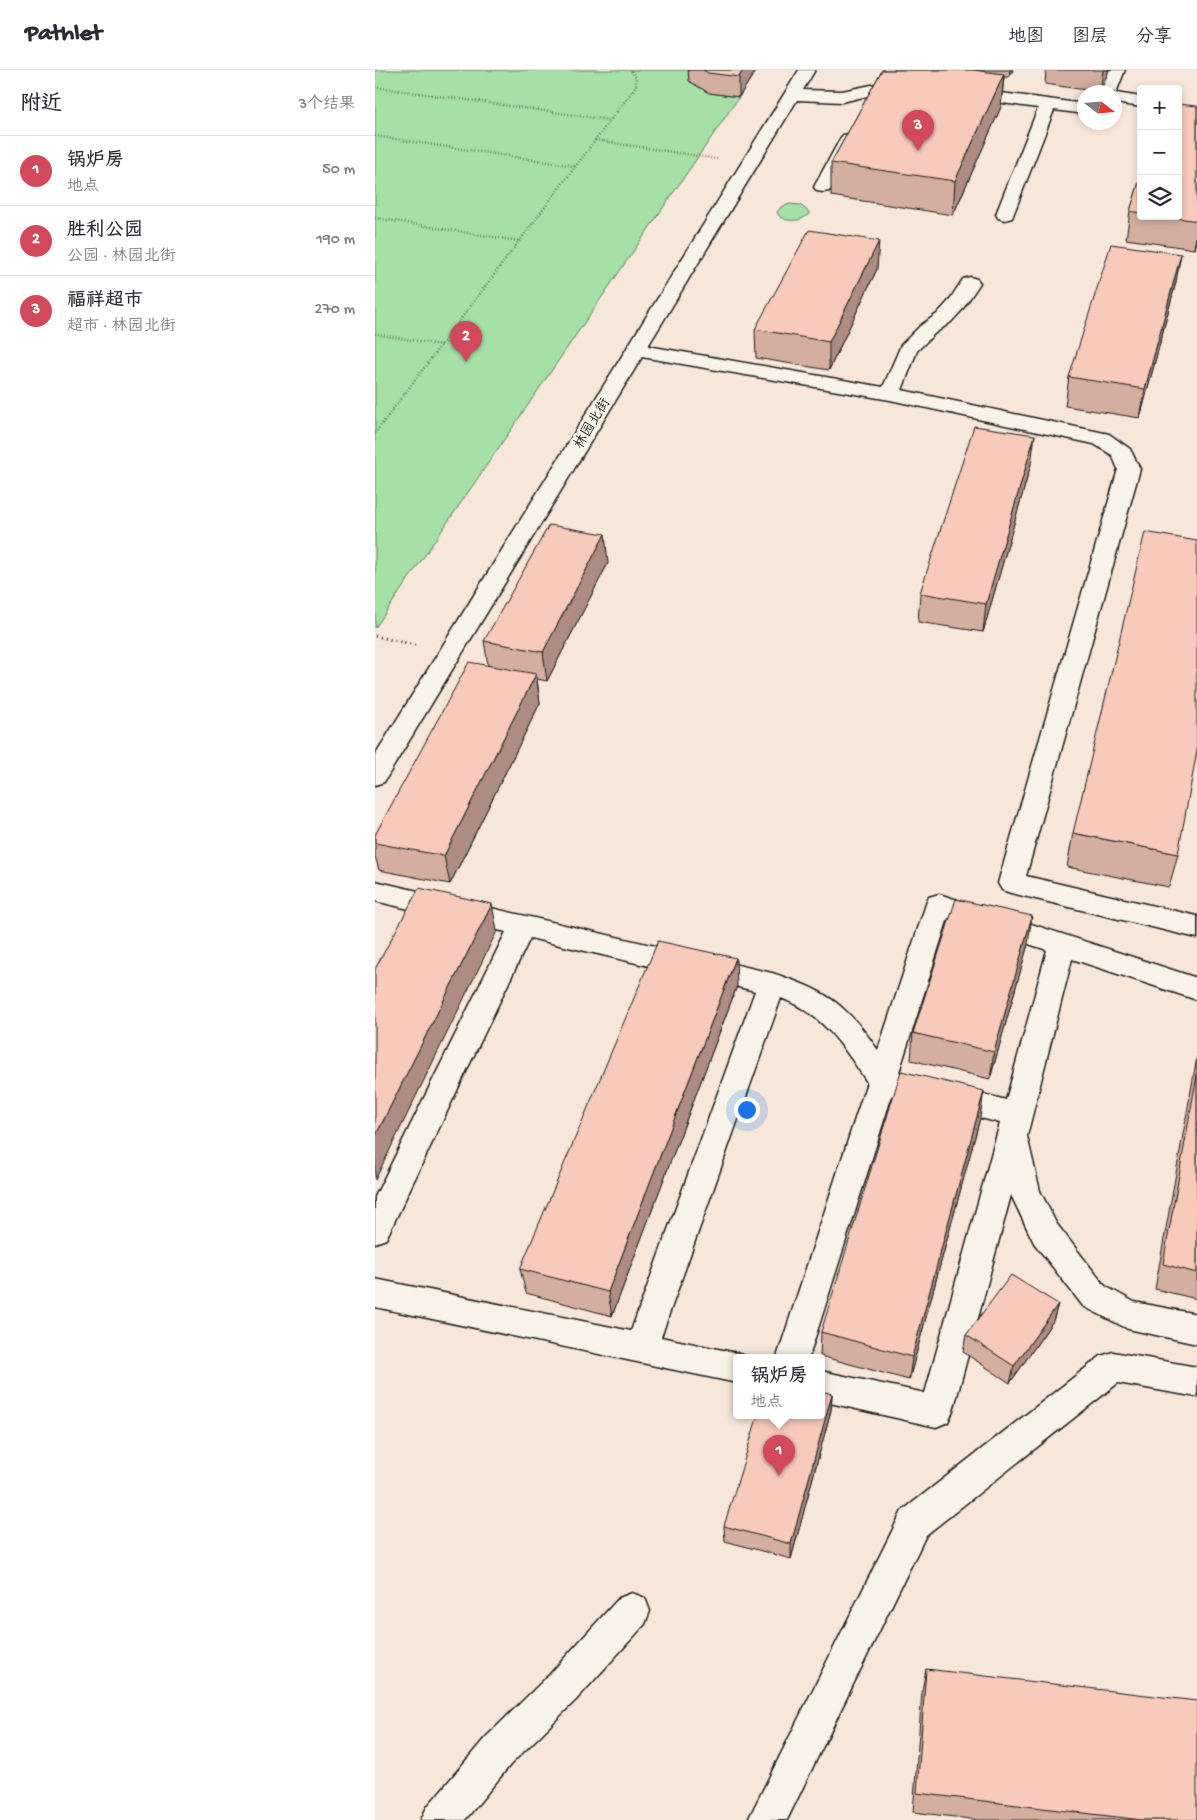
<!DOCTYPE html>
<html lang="zh">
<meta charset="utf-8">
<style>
:root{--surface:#fff;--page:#f7f7f7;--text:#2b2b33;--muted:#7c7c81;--line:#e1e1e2;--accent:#d1495b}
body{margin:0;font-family:"Gochi Hand","LXGW WenKai TC",sans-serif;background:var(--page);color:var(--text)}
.controls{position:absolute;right:15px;top:15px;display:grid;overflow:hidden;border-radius:5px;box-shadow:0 2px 8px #0003}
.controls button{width:45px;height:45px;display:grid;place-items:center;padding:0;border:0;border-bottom:1px solid var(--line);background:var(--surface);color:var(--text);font:25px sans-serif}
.compass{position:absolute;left:702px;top:15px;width:45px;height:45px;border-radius:50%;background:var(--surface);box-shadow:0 2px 8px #0003;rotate:106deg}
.you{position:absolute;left:371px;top:1039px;width:18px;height:18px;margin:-12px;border:4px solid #fff;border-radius:50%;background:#1a73e8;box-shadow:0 0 0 8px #1a73e833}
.badge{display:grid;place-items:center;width:32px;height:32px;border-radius:50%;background:var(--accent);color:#fff;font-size:16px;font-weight:700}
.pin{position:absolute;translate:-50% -41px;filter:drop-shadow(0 1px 2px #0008)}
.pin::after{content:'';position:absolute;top:26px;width:18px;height:15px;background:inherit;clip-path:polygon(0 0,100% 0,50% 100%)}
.popup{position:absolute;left:358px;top:1284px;width:92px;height:65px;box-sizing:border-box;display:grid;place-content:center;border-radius:5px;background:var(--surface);filter:drop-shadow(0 1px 4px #0005);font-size:16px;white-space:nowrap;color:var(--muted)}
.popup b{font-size:19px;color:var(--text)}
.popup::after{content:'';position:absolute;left:50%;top:100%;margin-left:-10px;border:10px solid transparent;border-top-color:var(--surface)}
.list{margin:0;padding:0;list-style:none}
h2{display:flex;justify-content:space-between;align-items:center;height:65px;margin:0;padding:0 20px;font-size:21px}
h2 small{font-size:16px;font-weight:400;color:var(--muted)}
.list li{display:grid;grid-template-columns:32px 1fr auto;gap:15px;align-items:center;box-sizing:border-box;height:70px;padding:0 20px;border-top:1px solid var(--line)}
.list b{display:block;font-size:19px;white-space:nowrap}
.list p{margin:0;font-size:16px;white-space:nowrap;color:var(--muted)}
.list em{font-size:16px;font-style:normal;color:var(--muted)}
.icon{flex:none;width:28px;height:28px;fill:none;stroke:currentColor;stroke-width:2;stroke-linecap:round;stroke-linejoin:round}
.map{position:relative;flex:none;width:822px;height:1750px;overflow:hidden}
header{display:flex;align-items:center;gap:30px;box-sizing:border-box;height:70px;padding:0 25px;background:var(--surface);border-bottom:1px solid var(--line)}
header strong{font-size:24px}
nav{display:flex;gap:28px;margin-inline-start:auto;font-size:18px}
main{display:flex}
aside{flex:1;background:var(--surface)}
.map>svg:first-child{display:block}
.green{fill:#a5e0a6;stroke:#607e61}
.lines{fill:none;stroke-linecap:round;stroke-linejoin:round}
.minor-casing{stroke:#1c1c1c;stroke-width:3}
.path-far1{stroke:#1c1c1c;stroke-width:2.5;stroke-dasharray:0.5 2.5;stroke-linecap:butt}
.path{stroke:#1c1c1c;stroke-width:3;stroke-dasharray:1 4;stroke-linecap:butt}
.minor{fill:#f7f3e8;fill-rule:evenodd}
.wall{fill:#d4aea1;stroke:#1c1c1c}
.shaded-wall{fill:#ad8d83;stroke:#1c1c1c}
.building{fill:#f7cabb;stroke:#1c1c1c}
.labels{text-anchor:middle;stroke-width:5;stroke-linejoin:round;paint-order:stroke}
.far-street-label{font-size:14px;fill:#1c1c1c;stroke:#f7f3e8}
</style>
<header>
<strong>Pathlet</strong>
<nav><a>地图</a><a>图层</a><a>分享</a></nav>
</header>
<main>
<aside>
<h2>附近<small>3个结果</small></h2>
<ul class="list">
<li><span class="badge">1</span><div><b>锅炉房</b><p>地点</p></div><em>50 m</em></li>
<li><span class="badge">2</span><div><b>胜利公园</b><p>公园 · 林园北街</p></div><em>190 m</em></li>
<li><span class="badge">3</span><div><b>福祥超市</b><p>超市 · 林园北街</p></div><em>270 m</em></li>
</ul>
</aside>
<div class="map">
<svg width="822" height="1750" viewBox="0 0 822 1750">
<rect width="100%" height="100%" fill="#f7e7da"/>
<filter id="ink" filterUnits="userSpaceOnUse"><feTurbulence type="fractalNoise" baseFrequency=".02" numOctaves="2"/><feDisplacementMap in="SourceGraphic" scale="10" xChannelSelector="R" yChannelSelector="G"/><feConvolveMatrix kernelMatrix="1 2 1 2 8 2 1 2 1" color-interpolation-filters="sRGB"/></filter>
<g filter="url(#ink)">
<g class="green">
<polygon points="0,0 322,0 314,11 334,23 364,27 0,558"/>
<path d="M 415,134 L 425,135 L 434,142 L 434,144 C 425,152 414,152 405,147 L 402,142 L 406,137 Z"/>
</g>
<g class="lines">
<defs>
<g id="minor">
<polygon points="424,0 440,0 428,20 467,21 521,10 540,11 543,15 540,19 514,21 467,32 422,30 273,276 508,317 526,275 545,256 562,244 573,232 588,209 595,207 602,209 605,213 587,240 576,252 559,264 542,281 527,320 734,364 755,379 765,399 651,806 822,846 822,868 636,823 627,820 623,813 743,399 737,385 719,374 515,330 267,287 9,712 0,715 0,685"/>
<polygon points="734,0 750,0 741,23 766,27 766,37 740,33 740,22 725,22"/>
<polygon points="589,18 710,34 710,44 679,40 637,148 630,150 623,148 621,144 663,38 583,27 580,23 583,19"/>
<polygon points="474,64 480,65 483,69 457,117 454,121 448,122 442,121 439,117 465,69 468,65"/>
<path d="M 0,811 L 397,903 C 452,921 469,932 503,980 L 551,834 L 554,827 L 564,824 L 822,908 L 822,930 L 697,889 L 652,1066 L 665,1121 L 681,1153 L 730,1216 L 759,1232 L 822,1244 L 822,1274 L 753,1259 L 708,1236 L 659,1173 L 636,1125 L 578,1341 L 573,1352 L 561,1357 L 446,1331 L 446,1301 L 550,1323 L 625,1053 L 517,1025 L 434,1287 L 402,1287 L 492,1012 C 469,977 447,943 406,928 L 286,1267 L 362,1283 L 373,1287 L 362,1287 L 362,1313 L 0,1237 L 0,1209 L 256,1261 L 380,921 L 155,868 L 11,1169 L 0,1173 L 0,1127 L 131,862 L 0,831 ZM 573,848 L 672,880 L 631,1030 L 524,1002 Z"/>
<polygon points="738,1282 822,1297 822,1327 743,1313 551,1465 412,1750 373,1750 527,1441 726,1286"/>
<polygon points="257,1523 270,1528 275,1541 270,1554 201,1630 136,1694 90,1750 46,1750 52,1737 110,1668 175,1604 244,1528"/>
</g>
</defs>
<use href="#minor" class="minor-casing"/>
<g class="path-far1">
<polyline points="0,17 234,50"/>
<polyline points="0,66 200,96"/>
<polyline points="220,70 342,89"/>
<polyline points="0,148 144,171"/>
<polyline points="0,264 66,275"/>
<polyline points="0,363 261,16 261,7 255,0"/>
</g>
<polyline class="path" points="0,566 40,575"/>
<use href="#minor" class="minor"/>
</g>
<g class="wall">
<polygon points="313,0 381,0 364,27 334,23 314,11"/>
<polygon points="507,0 638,0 634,7 629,7 626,37 578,145 456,126 456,93"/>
<polygon points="671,0 734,0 725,22 670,14"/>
<polygon points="822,36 822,166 819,179 751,169 755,141 766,106 766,146 803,146"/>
<polygon points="502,199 454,300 381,288 380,259"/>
<polygon points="801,212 765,348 690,336 694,307"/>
<polygon points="656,394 608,562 543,552 545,523"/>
<polygon points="233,493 172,611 162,609 165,633 75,814 4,800 0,786 0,765 113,595 109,571"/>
<polygon points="698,763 803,784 794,817 692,797"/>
<polygon points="653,874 615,1009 536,990 538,963"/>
<polygon points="362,916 237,1246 151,1223 145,1199"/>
<polygon points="822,987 822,1229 780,1219"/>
<polygon points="605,1048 534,1310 445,1286 446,1262"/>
<polygon points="683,1234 678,1251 635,1313 588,1282 591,1265"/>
<polygon points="457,1324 456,1340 416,1489 350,1471 349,1456"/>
<polygon points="551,1599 822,1750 604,1750 538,1742 547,1621"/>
</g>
<g class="shaded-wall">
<polygon points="368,0 381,0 364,27 364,7"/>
<polygon points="635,0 638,0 634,7"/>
<polygon points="728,0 734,0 725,22"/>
<polygon points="629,4 626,37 578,145 580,111"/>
<polygon points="822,161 822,166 819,179"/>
<polygon points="504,171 502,199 454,300 454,272"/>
<polygon points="806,184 801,212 765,348 770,319"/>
<polygon points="660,365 656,394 608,562 611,534"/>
<polygon points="230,464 233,493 172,611 168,582"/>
<polygon points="161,604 165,633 75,814 69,786"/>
<polygon points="117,834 122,861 0,1110 0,1067"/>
<polygon points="657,846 653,874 615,1009 619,982"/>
<polygon points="361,888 362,916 237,1246 233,1222"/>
<polygon points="609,1021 605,1048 534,1310 537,1287"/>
<polygon points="683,1234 678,1251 635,1313 639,1296"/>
<polygon points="457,1324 456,1340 416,1489 416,1474"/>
</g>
<g class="building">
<polygon points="328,0 368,0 364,7 333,3"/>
<polygon points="507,0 598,0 629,4 580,111 456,93"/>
<polygon points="803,34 822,36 822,151 791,146 803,146"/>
<polygon points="766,106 766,143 755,141"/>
<polygon points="434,160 504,171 454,272 380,259"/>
<polygon points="736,174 806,184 770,319 694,307"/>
<polygon points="599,356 660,365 611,534 545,523"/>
<polygon points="174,455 230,464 168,582 109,571"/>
<polygon points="770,462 822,471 822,681 803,784 698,763"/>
<polygon points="94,592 161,604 69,786 0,773 0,765"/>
<polygon points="44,818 117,834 0,1067 0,899"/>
<polygon points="581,829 657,846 619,982 538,963"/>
<polygon points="283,871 361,888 233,1222 145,1199"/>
<polygon points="526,1001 609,1021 537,1287 446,1262"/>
<polygon points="822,1005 822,1203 788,1194"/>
<polygon points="636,1205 683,1234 639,1296 591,1265"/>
<polygon points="446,1321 457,1324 416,1474 349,1456 383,1345 446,1345"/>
<polygon points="551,1599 822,1631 822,1750 767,1750 542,1723"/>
</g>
</g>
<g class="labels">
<g class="far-street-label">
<text transform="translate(216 353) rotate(-59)" y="5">林园北街</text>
</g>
</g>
</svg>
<div class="controls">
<button>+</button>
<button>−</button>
<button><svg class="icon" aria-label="layers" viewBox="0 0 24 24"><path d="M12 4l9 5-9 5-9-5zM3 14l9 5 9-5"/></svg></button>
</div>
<svg class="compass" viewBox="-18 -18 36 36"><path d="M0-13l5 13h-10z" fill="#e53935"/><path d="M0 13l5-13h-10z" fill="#7c7c81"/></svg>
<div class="you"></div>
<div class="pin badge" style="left:404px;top:1406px">1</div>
<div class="popup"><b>锅炉房</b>地点</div>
<div class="pin badge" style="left:91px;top:292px">2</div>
<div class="pin badge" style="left:543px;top:81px">3</div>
</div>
</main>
